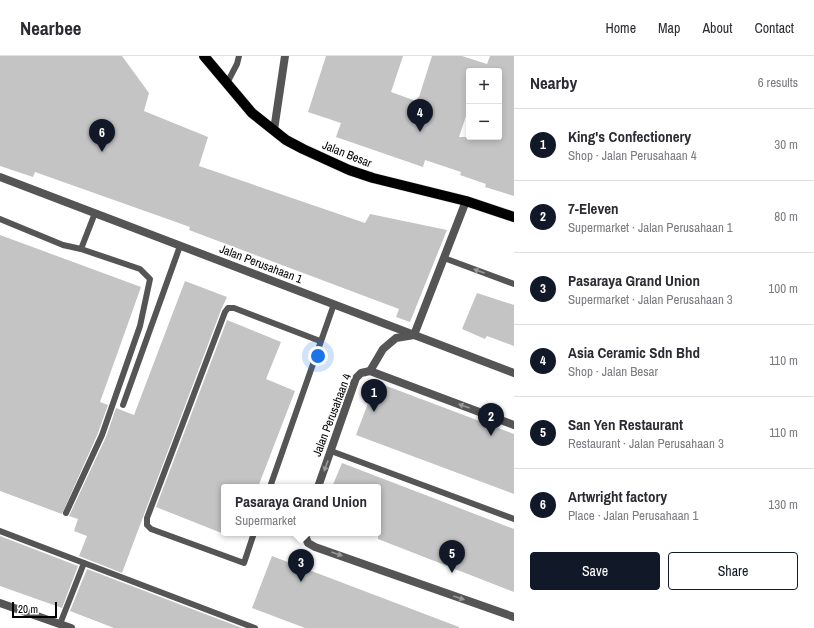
<!DOCTYPE html>
<meta charset="utf-8">
<style>
:root{--surface:#fff;--page:#f7f7f7;--text:#2b2b33;--muted:#7c7c81;--line:#e1e1e2;--accent:#111827}
body{margin:0;font-family:"Archivo Narrow",sans-serif;background:var(--page);color:var(--text)}
.controls{position:absolute;right:12px;top:12px;display:grid;overflow:hidden;border-radius:4px;box-shadow:0 2px 6px #0003}
.controls button{width:36px;height:36px;display:grid;place-items:center;padding:0;border:0;border-bottom:1px solid var(--line);background:var(--surface);color:var(--text);font:20px sans-serif}
.scale{position:absolute;left:12px;bottom:10px;width:45px;box-sizing:border-box;padding-left:4px;border:2px solid #000;border-top:0;font-size:11px;line-height:14px;white-space:nowrap;color:#000;-webkit-text-stroke:3px #fff;paint-order:stroke}
.you{position:absolute;left:318px;top:300px;width:14px;height:14px;margin:-10px;border:3px solid #fff;border-radius:50%;background:#1a73e8;box-shadow:0 0 0 6px #1a73e833}
.badge{display:grid;place-items:center;width:26px;height:26px;border-radius:50%;background:var(--accent);color:#fff;font-size:13px;font-weight:700}
.pin{position:absolute;translate:-50% -33px;filter:drop-shadow(0 1px 2px #0008)}
.pin::after{content:'';position:absolute;top:21px;width:14px;height:12px;background:inherit;clip-path:polygon(0 0,100% 0,50% 100%)}
.popup{position:absolute;left:221px;top:428px;width:160px;height:52px;box-sizing:border-box;display:grid;place-content:center;border-radius:4px;background:var(--surface);filter:drop-shadow(0 1px 3px #0005);font-size:13px;white-space:nowrap;color:var(--muted)}
.popup b{font-size:15px;color:var(--text)}
.popup::after{content:'';position:absolute;left:50%;top:100%;margin-left:-8px;border:8px solid transparent;border-top-color:var(--surface)}
.list{margin:0;padding:0;list-style:none}
h2{display:flex;justify-content:space-between;align-items:center;height:52px;margin:0;padding:0 16px;font-size:17px}
h2 small{font-size:13px;font-weight:400;color:var(--muted)}
.list li{display:grid;grid-template-columns:26px 1fr auto;gap:12px;align-items:center;box-sizing:border-box;height:72px;padding:0 16px;border-top:1px solid var(--line)}
.list b{display:block;font-size:15px;white-space:nowrap}
.list p{margin:0;font-size:13px;white-space:nowrap;color:var(--muted)}
.list em{font-size:13px;font-style:normal;color:var(--muted)}
.actions{display:flex;gap:8px;padding:12px 16px}
.actions a{flex:1;padding:9px 0;border:1px solid var(--accent);border-radius:4px;text-align:center;font-size:14px;color:var(--accent)}
.actions .main{background:var(--accent);color:#fff}
.map{position:relative;flex:none;width:514px;height:572px;overflow:hidden}
header{display:flex;align-items:center;gap:24px;box-sizing:border-box;height:56px;padding:0 20px;background:var(--surface);border-bottom:1px solid var(--line)}
header strong{font-size:19px}
nav{display:flex;gap:22px;margin-inline-start:auto;font-size:14px}
main{display:flex}
aside{flex:1;background:var(--surface)}
.map>svg:first-child{display:block}
.building{fill:#c4c4c4;fill-rule:evenodd}
.lines{fill:none;stroke-linecap:round;stroke-linejoin:round}
.primary-casing{stroke:#dbdbdb;stroke-width:11}
.service{stroke:#555;stroke-width:6}
.minor{stroke:#555;stroke-width:8}
.primary{stroke:#000;stroke-width:10}
.oneway{fill:#999}
.labels{text-anchor:middle;stroke-width:3.5;stroke-linejoin:round;paint-order:stroke}
.street-label{font-size:12px;fill:#000;stroke:#fff}
</style>
<header>
<strong>Nearbee</strong>
<nav><a>Home</a><a>Map</a><a>About</a><a>Contact</a></nav>
</header>
<main>
<div class="map">
<svg width="514" height="572" viewBox="0 0 514 572">
<rect width="100%" height="100%" fill="#fff"/>
<g class="building">
<polygon points="0,0 122,0 149,37 144,55 208,81 199,110 365,167 370,158 447,174 410,266 396,261 399,253 189,174 190,171 35,116 33,121 0,110"/>
<path d="M 326,0 L 403,0 L 391,36 L 416,45 L 418,41 L 419,41 L 432,0 L 462,0 L 487,8 L 490,0 L 514,0 L 514,140 L 485,131 L 486,128 L 460,119 L 461,116 L 425,104 L 423,111 L 336,81 L 341,67 L 308,56 ZM 469,15 L 499,15 L 499,81 L 459,81 L 469,51 Z"/>
<polygon points="0,179 141,231 100,346 108,349 98,377 62,458 0,435"/>
<polygon points="185,225 227,241 221,254 122,517 79,500 87,480 74,475 78,463 69,460 106,381 116,352 134,359"/>
<polygon points="477,237 514,249 514,290 487,280 485,283 462,273"/>
<polygon points="227,264 281,286 266,323 295,335 258,431 224,431 224,478 156,451"/>
<polygon points="376,326 514,378 514,438 356,379"/>
<polygon points="342,407 514,473 514,536 378,483 378,431 332,431"/>
<polygon points="0,480 78,510 62,552 0,530"/>
<polygon points="272,500 459,571 459,572 305,572 252,552"/>
<polygon points="87,513 242,572 114,572 70,555"/>
</g>
<g class="lines">
<defs>
<polyline id="primary" points="204,0 252,57 286,84 303,93 349,114 373,122 466,145 514,161"/>
</defs>
<use href="#primary" class="primary-casing"/>
<g class="service">
<polyline points="227,27 237,8 239,0"/>
<polyline points="0,163 63,189 81,193 95,157"/>
<polyline points="444,202 514,228"/>
<polyline points="123,349 180,190"/>
<polyline points="331,395 514,463"/>
<polyline points="270,431 334,248"/>
<polyline points="66,457 102,379 140,270 150,223 140,213 81,193"/>
<polyline points="0,475 255,572"/>
<polyline points="254,477 244,507 151,473 147,469 147,462 225,256 228,252 234,252 320,285"/>
<polyline points="60,568 84,507"/>
</g>
<g class="minor">
<polyline points="274,74 285,0"/>
<polyline points="0,121 514,317"/>
<polyline points="414,279 466,145"/>
<polyline points="370,315 514,369"/>
<polyline points="318,431 356,322 361,317 370,315 383,293 396,282 414,279"/>
<polyline points="304,477 308,487 315,491 514,561"/>
<polyline points="0,547 71,572"/>
</g>
<use href="#primary" class="primary"/>
</g>
<defs><path id="oneway-solid" d="M-6-.8H1V-3.2L6.5 0L1 3.2V.8H-6Z"/></defs>
<g class="oneway">
<use href="#oneway-solid" transform="translate(479 215) rotate(-160)"/>
<use href="#oneway-solid" transform="translate(464 350) rotate(-160)"/>
<use href="#oneway-solid" transform="translate(326 410) rotate(110)"/>
<use href="#oneway-solid" transform="translate(337 498) rotate(19)"/>
<use href="#oneway-solid" transform="translate(459 542) rotate(19)"/>
</g>
<g class="labels">
<g class="street-label">
<text transform="translate(347 98) rotate(22)" y="4">Jalan Besar</text>
<text transform="translate(261 208) rotate(21)" y="4">Jalan Perusahaan 1</text>
<text transform="translate(332 359) rotate(-69)" y="4">Jalan Perusahaan 4</text>
</g>
</g>
</svg>
<div class="controls">
<button>+</button>
<button>−</button>
</div>
<div class="scale">20 m</div>
<div class="you"></div>
<div class="pin badge" style="left:374px;top:356px">1</div>
<div class="pin badge" style="left:491px;top:380px">2</div>
<div class="pin badge" style="left:301px;top:526px">3</div>
<div class="popup"><b>Pasaraya Grand Union</b>Supermarket</div>
<div class="pin badge" style="left:420px;top:76px">4</div>
<div class="pin badge" style="left:452px;top:517px">5</div>
<div class="pin badge" style="left:102px;top:96px">6</div>
</div>
<aside>
<h2>Nearby<small>6 results</small></h2>
<ul class="list">
<li><span class="badge">1</span><div><b>King's Confectionery</b><p>Shop · Jalan Perusahaan 4</p></div><em>30 m</em></li>
<li><span class="badge">2</span><div><b>7-Eleven</b><p>Supermarket · Jalan Perusahaan 1</p></div><em>80 m</em></li>
<li><span class="badge">3</span><div><b>Pasaraya Grand Union</b><p>Supermarket · Jalan Perusahaan 3</p></div><em>100 m</em></li>
<li><span class="badge">4</span><div><b>Asia Ceramic Sdn Bhd</b><p>Shop · Jalan Besar</p></div><em>110 m</em></li>
<li><span class="badge">5</span><div><b>San Yen Restaurant</b><p>Restaurant · Jalan Perusahaan 3</p></div><em>110 m</em></li>
<li><span class="badge">6</span><div><b>Artwright factory</b><p>Place · Jalan Perusahaan 1</p></div><em>130 m</em></li>
</ul>
<div class="actions"><a class="main">Save</a><a>Share</a></div>
</aside>
</main>
